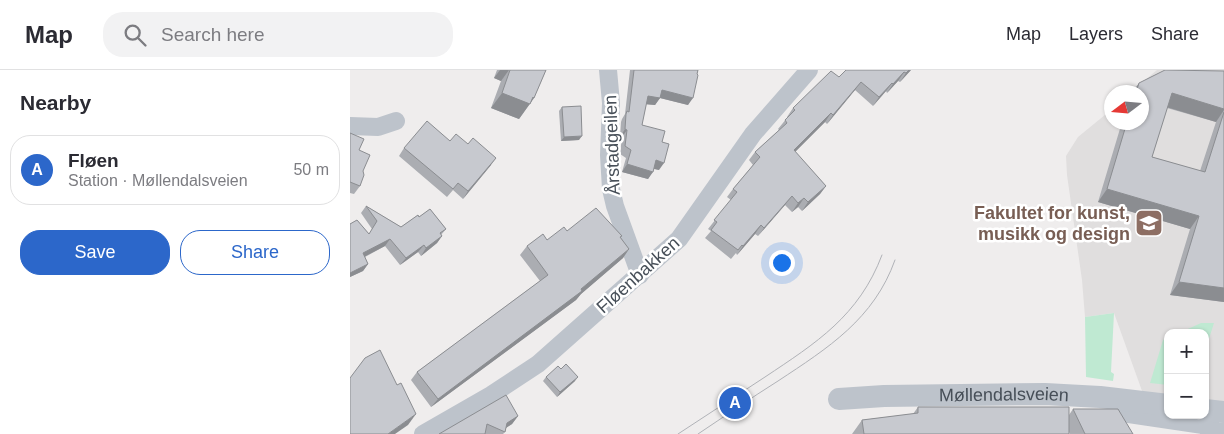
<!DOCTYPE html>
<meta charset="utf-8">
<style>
:root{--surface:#fff;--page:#f2f2f3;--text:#2b2b33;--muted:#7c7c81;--line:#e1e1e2;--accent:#2c67ca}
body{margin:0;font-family:Arial,sans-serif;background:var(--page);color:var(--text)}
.controls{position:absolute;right:15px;bottom:15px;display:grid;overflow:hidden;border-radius:10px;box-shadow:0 1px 4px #0004}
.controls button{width:45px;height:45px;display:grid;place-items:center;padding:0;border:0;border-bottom:1px solid var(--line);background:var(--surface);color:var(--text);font:25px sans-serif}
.compass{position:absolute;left:754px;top:15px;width:45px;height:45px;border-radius:50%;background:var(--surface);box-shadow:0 1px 4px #0004;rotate:254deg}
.you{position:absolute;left:431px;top:192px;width:18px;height:18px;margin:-12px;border:4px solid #fff;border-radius:50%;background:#1a73e8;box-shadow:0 0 0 8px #1a73e833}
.badge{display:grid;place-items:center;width:32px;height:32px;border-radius:50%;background:var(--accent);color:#fff;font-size:16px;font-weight:700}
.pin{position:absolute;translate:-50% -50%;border:2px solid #fff;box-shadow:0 1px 5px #0006}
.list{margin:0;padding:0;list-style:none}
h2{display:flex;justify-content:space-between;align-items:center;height:65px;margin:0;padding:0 20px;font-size:21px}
h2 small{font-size:16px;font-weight:400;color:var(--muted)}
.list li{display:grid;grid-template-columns:32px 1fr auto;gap:15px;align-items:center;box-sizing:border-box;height:70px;margin:0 10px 10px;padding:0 10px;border:1px solid var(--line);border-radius:20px}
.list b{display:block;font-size:19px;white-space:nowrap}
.list p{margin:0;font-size:16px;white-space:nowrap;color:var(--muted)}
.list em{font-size:16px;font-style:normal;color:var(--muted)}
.actions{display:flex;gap:10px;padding:15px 20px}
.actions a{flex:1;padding:11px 0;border:1px solid var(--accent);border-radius:20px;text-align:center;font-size:18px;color:var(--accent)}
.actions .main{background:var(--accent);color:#fff}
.icon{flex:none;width:28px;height:28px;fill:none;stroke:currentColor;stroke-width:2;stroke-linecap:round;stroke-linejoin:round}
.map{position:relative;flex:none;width:874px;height:364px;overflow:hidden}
header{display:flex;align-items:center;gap:30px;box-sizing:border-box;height:70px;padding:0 25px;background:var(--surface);border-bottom:1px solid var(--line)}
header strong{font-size:24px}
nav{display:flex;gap:28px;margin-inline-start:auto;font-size:18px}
.search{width:350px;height:45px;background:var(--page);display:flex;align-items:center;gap:12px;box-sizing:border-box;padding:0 18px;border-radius:20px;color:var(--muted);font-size:19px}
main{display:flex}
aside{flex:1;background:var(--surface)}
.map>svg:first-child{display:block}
.education{fill:#e0dede}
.green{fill:#bfe9d2}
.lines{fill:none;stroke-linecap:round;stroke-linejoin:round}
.pedestrian{stroke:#bdc3cb;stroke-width:14}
.minor{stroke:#bdc3cb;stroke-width:18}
.tertiary{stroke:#bdc3cb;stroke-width:22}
.tram{stroke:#b0b2b7;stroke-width:1}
.wall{fill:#abadb2;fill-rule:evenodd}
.shaded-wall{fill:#8b8d91}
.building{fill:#c7c9cf;stroke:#8b8d91}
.labels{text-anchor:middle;stroke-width:5;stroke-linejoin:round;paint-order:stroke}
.street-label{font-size:18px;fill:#474f58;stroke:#fff}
.education-label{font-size:18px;font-weight:bold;fill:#785e54;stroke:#fff;text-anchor:end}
</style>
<header>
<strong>Map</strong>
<div class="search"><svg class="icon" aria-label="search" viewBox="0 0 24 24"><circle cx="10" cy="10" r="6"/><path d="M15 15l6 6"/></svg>Search here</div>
<nav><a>Map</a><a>Layers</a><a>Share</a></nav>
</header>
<main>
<aside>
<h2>Nearby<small></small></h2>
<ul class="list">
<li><span class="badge">A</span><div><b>Fløen</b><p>Station · Møllendalsveien</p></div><em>50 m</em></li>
</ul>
<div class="actions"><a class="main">Save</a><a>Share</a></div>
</aside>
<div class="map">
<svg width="874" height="364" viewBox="0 0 874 364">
<rect width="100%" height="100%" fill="#efeded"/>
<polygon class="education" points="807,0 874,0 874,342 855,340 855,263 818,263 818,335 796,332 764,243 735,247 732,210 717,105 716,86 728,67 761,40 762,52 792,52 792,22 781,22"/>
<g class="green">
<polygon points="764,243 761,302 764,304 763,311 736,307 735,247"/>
<polygon points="851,253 864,253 855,281 855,263 829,263"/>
<polygon points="818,268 818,315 800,313 813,270"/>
</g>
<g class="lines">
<g class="pedestrian">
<polyline points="765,344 859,358 857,364"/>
<polyline points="863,349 859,358 874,360"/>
</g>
<g class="minor">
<polyline points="258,0 261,33 259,85 261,119 265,136 290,205"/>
<polyline points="0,56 28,57 46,51"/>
<polyline points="73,364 141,325 188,294 329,169 403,64 459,0"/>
</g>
<g class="tertiary">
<path id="s1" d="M 489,329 L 534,326 L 695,324 L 750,327 L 818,335"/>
<polyline points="855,340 874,342"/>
</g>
<g class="tram">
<path d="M 328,364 C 357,345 386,326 415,307 C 466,273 509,246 532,185"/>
<path d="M 348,364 C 375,346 401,328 428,311 C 478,278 524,249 545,190"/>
</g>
</g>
<g class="wall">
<polygon points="147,0 196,0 184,28 169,49 141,38 151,11 144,8"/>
<polygon points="280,0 348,0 338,35 310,28 305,35 296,34 292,55 312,72 309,100 304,99 298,109 272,102 276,88 270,84 272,67 270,67 271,52 272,49 275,44"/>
<polygon points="561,0 550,12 548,11 537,23 536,21 523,36 505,20 477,54 475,52 445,82 476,116 470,124 452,141 448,137 442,142 435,135 408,166 405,164 387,185 386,183 381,189 355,168 361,161 358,159 381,130 377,127 383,119 403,95 399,90 405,82 429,60 428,59 437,48 437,47 443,38 489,7"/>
<path d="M 874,1 L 874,232 L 820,225 L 840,159 L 748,132 L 772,52 L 792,52 L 792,22 L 782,22 L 789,13 ZM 817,38 L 866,52 L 850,101 L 802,87 Z"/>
<polygon points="212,37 229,70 211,71 209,41"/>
<polygon points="0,63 9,80 13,101 10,116 4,124 0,123"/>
<polygon points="100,71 141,95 113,129 103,120 97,127 49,86 54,78"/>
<polygon points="16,136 51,157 68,145 69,147 80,139 96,159 91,165 92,166 87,173 71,186 68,182 50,195 35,176 15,187 18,194 13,201 0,207 0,154 7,150 19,164 22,159 11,143"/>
<polygon points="217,161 271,168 279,179 273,188 231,224 226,230 81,337 61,310 67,302 190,211 170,185 177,176 197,170"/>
<polygon points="211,299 225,311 207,327 193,311 196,307"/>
<polygon points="568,337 719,345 723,339 783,364 720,364 719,362 719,364 502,364 512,350 563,344"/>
<polygon points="168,346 162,354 156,358 155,362 153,364 89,364"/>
</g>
<g class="shaded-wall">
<polygon points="150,0 159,0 151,11 144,8"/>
<polygon points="559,0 561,0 550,12 556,3"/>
<polygon points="554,2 548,11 537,23 543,14"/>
<polygon points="511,12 505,20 477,54 483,45"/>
<polygon points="542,13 536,21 523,36 529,27"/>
<polygon points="312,20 343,28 338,35 310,28 305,35 293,34 298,26"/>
<polygon points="152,23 183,27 184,28 169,49 141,38"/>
<polygon points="822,23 874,39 874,40 866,52 813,36"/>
<polygon points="481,43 475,52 438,89 444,80"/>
<polygon points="275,59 277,60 272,67 270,67"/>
<polygon points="232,66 229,70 211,71 214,67"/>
<polygon points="146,88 141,95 113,129 118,121"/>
<polygon points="306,90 314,93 309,100 301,98"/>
<polygon points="277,94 303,102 298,109 272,102"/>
<polygon points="476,116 470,124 452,141 458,132"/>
<polygon points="757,119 849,146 840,159 748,132"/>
<polygon points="442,126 435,135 408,166 414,158"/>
<polygon points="454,128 448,137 442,142 448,133"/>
<polygon points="411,155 405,164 387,185 393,176"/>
<polygon points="92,166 87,173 71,186 76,178"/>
<polygon points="40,169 35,176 8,190 13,183"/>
<polygon points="74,175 68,182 50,195 56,188"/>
<polygon points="279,179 273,188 231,224 226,230 81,337 88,329 231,219"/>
<polygon points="18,194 13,201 0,207 0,203"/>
<polygon points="829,212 874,218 874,232 820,225"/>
<polygon points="228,307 225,311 207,327 210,322"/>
<polygon points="66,344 58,355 45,364 38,364"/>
<polygon points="168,346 162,354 151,361 157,353"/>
</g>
<g class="building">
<polygon points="160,0 196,0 184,28 183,27 180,34 152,23"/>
<polygon points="284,0 348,0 347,4 348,5 343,28 312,20 310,28 298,26 292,55 315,61 312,72 319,74 314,93 306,90 303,102 277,94 281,80 275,76 277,60 275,59 276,44 277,41 279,42"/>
<polygon points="496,0 559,0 556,3 554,2 543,14 542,13 529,27 511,12 483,45 481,43 444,80 476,116 458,132 454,128 448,133 442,126 414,158 411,155 393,176 392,175 388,180 361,160 367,152 364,150 387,122 383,119 410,87 405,82 437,53 435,50 445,40 443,38 481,1 489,7"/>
<polygon points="815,0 874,1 874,39 822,23 802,87 855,102 874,42 874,218 829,212 849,146 757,119 777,52 792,52 792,22 786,22 789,13"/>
<polygon points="231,36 232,66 214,67 212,37"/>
<polygon points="77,51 100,71 106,64 118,74 123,68 146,88 118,121 108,113 103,119 54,78"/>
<polygon points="0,63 14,69 9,80 20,85 13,101 14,105 10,116 0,112"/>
<polygon points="16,136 51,157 68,145 69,147 80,139 96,159 90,163 92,166 76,178 74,175 56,188 40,169 13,183 18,194 0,203 0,154 7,150 19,164 27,151"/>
<polygon points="246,138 272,166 270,167 279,179 231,219 232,221 88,329 67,302 198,205 177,176 193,164 197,170 214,157 217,161"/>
<polygon points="30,280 47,315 51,313 66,344 38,364 0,364 0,308 15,288"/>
<polygon points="216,294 228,307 210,322 196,307 208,296 211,299"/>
<polygon points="156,325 168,346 157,353 155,362 137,354 135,364 89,364"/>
<polygon points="568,337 719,337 719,364 514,364 512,350 568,343"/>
<polygon points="723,339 768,339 783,364 735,364"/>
</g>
<defs>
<symbol id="university-square" viewBox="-11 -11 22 22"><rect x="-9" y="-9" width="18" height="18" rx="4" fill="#8d6e63" stroke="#fff"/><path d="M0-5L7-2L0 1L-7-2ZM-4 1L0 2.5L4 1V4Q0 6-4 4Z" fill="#fff"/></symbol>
</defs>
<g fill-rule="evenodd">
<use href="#university-square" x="783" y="137" width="32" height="32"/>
</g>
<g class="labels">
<g class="street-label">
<text transform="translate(262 75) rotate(-92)" y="6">Årstadgeilen</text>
<text transform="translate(288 205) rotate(-42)" y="6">Fløenbakken</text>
<text dy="6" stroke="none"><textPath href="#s1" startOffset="165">Møllendalsveien</textPath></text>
</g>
<g class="education-label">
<text x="780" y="149">Fakultet for kunst,<tspan x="780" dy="21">musikk og design</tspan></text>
</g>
</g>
</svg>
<div class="controls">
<button>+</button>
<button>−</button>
</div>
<svg class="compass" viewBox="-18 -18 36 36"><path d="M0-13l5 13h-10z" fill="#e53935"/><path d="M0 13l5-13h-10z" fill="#7c7c81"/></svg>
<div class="you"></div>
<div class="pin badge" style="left:385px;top:333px">A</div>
</div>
</main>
